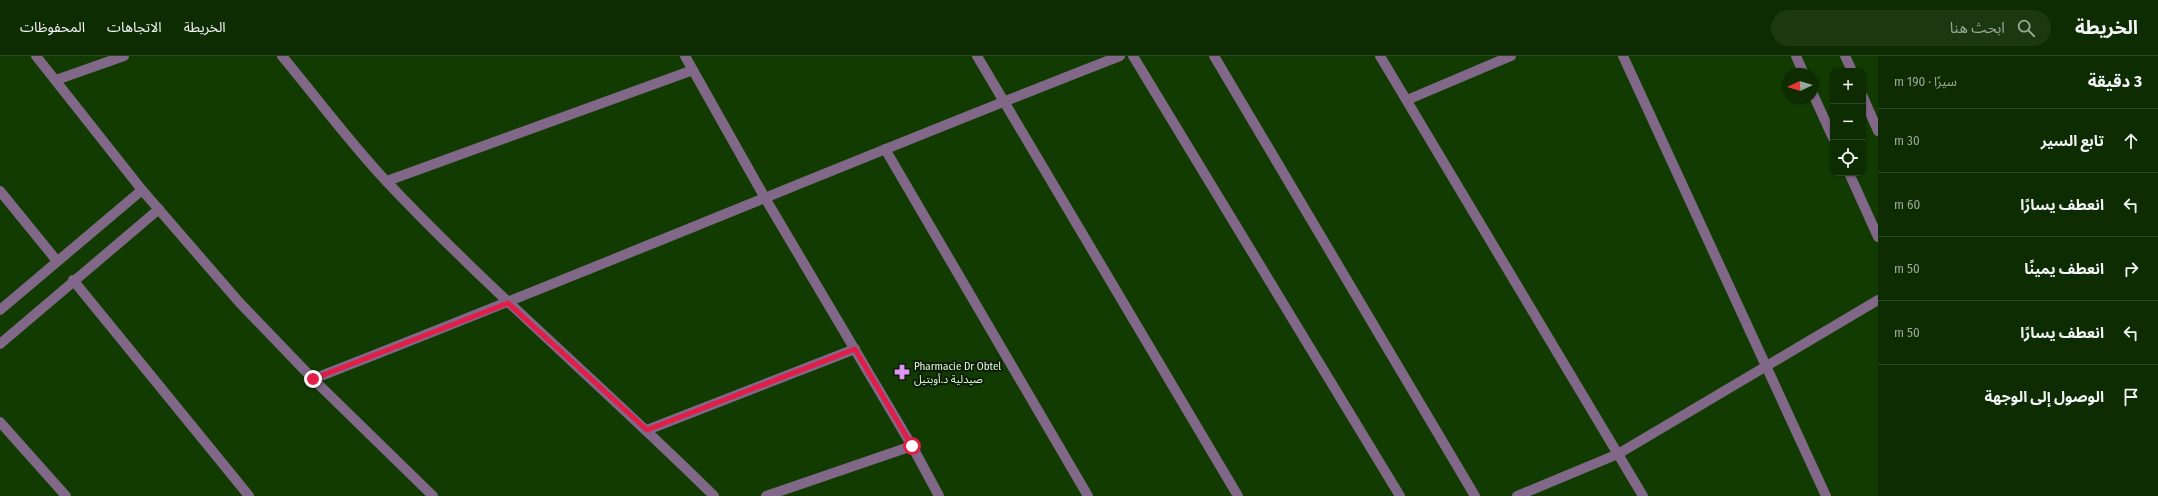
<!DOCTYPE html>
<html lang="ar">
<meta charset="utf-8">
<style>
:root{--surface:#0e2c01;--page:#1c3810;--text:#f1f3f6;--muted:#9ba799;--line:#2e4823}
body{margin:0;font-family:"Fira Sans Condensed","Noto Sans Arabic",sans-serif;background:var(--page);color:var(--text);direction:rtl}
.controls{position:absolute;right:12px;top:12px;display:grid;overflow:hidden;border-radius:8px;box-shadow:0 1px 3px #0004}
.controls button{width:36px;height:36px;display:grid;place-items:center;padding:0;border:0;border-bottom:1px solid var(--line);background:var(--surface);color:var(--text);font:20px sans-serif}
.compass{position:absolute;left:1782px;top:12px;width:36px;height:36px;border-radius:50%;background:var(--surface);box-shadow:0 1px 3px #0004;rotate:266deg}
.stop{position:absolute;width:12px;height:12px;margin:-9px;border:3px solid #e11d48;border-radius:50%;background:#fff}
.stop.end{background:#e11d48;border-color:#fff;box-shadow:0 1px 4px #0008}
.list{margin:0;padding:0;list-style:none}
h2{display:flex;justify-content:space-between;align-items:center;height:52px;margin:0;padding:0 16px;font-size:17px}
h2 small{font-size:13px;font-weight:400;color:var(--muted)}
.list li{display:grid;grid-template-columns:26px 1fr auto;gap:12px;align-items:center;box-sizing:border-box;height:64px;padding:0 16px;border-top:1px solid var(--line)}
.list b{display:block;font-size:15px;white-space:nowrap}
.list em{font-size:13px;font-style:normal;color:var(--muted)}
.icon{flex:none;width:22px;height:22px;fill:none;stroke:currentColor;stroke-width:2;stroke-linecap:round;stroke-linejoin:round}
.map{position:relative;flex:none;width:1878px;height:440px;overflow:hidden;direction:ltr}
header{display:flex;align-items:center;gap:24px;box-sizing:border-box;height:56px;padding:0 20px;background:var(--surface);border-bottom:1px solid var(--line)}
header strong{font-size:19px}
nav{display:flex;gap:22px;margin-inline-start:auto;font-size:14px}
.search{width:280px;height:36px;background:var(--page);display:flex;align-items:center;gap:10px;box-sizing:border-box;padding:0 14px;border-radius:22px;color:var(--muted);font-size:15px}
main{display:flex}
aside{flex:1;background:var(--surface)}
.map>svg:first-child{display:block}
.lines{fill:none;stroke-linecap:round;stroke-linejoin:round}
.minor{stroke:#816788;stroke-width:10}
.route{stroke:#e11d48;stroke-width:5}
.labels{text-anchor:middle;stroke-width:4;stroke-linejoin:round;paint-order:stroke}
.poi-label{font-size:11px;fill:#e0f8d9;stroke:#0c1d07;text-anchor:start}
</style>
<header>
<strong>الخريطة</strong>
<div class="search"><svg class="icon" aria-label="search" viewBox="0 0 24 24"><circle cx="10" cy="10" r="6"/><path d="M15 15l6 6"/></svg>ابحث هنا</div>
<nav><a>الخريطة</a><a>الاتجاهات</a><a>المحفوظات</a></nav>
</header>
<main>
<aside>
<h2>3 دقيقة<small>سيرًا · 190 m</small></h2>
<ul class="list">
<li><svg class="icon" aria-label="ahead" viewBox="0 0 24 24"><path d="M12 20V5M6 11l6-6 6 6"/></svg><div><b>تابع السير</b></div><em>30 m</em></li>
<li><svg class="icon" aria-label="left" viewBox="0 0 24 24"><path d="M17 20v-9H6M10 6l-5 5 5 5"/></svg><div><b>انعطف يسارًا</b></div><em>60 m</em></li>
<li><svg class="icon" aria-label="right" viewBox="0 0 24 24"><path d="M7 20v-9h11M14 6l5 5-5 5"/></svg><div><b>انعطف يمينًا</b></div><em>50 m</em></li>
<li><svg class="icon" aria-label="left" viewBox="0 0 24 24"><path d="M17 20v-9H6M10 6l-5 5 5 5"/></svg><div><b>انعطف يسارًا</b></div><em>50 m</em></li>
<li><svg class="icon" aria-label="arrive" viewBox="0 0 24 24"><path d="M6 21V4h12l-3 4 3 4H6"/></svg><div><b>الوصول إلى الوجهة</b></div></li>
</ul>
</aside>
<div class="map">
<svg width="1878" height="440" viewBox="0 0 1878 440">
<rect width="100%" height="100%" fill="#123b01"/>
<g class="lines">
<g class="minor">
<polyline points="36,0 142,134 239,246 313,323 433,440"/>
<path d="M 282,0 C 317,42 350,87 387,126 C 491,236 607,334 714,440"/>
<polyline points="685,0 765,142 912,390 939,440"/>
<polyline points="977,0 1238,440"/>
<polyline points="1133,0 1400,440"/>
<polyline points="1214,0 1475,440"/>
<polyline points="1380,0 1643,440"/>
<polyline points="1623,0 1826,440"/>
<polyline points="1796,0 1804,18"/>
<polyline points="1845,0 1852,15"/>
<polyline points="56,24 124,0"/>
<polyline points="1812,36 1833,82"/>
<polyline points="1863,41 1878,75"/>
<polyline points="1407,44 1511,0"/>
<polyline points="885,93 1088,440"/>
<polyline points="1849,117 1878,181"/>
<polyline points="387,125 693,14"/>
<polyline points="0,135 57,205"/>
<polyline points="73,224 249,440"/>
<polyline points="0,254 142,134"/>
<polyline points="0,288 159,153"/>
<path d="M 313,323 C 583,218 850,105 1120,0"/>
<polyline points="0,366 66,440"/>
<polyline points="647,374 855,293"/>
<polyline points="766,440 912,390"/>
<polyline points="1517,440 1618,398 1878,244"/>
</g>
</g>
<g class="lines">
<polyline class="route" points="313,323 508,247 647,374 855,293 912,390"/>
</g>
<defs>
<symbol id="pharmacy-bare" viewBox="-9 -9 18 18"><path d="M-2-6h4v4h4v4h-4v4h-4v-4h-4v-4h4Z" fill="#de98f2" stroke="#0c1d07" stroke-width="2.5" paint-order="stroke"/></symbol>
</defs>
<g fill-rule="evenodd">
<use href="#pharmacy-bare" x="891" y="305" width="22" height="22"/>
</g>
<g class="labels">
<g class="poi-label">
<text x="914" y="314">Pharmacie Dr Obtel<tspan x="914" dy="13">صيدلية د.أوبتيل</tspan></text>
</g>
</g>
</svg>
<div class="controls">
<button>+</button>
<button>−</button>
<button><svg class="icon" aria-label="locate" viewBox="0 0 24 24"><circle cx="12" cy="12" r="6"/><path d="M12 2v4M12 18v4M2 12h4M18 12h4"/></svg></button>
</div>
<svg class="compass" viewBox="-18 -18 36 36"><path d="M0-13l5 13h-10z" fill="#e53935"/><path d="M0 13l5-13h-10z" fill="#9ba799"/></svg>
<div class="stop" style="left:912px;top:390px"></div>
<div class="stop end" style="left:313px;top:323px"></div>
</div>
</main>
